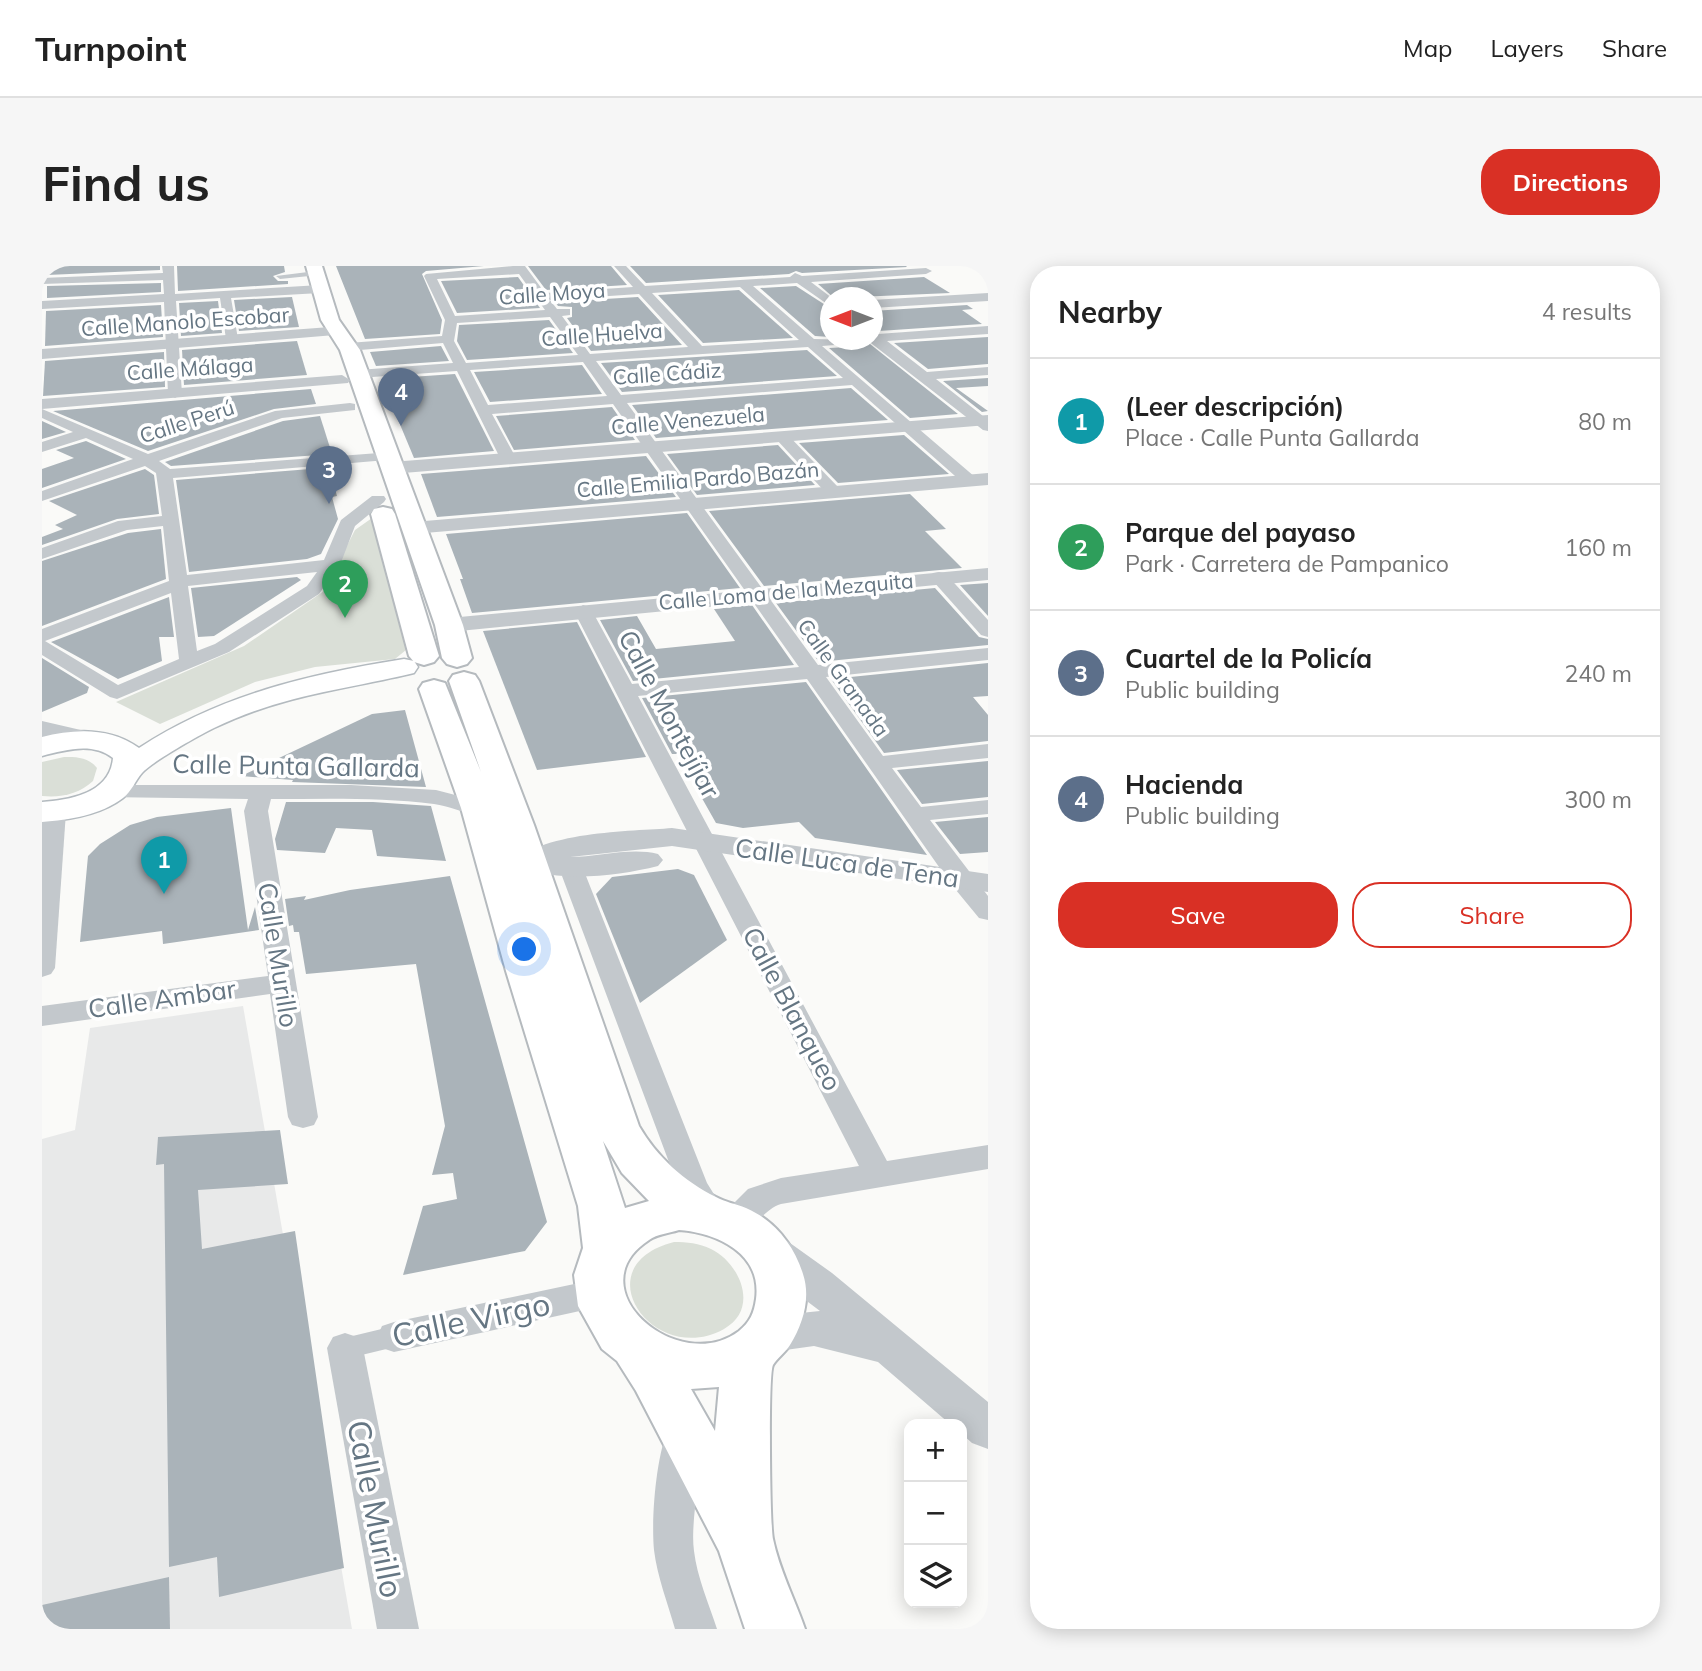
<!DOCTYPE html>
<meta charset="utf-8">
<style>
:root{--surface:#fff;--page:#f6f6f6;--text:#222;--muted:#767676;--line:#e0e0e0;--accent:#d93025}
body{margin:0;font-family:Mulish,sans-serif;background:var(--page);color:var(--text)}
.controls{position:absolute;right:21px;bottom:21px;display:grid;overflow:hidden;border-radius:14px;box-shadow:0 4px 18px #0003}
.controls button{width:63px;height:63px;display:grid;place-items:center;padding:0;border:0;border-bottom:2px solid var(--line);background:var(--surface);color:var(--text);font:35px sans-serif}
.compass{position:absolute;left:778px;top:21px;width:63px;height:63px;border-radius:50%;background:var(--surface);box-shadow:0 4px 18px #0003;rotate:270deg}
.you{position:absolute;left:483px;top:684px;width:24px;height:24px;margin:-18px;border:5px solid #fff;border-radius:50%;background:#1a73e8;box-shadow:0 0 0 10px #1a73e833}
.badge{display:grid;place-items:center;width:46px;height:46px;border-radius:50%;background:var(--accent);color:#fff;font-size:23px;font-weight:700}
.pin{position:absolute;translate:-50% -58px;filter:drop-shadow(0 2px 4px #0008)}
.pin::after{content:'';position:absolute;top:37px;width:24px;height:21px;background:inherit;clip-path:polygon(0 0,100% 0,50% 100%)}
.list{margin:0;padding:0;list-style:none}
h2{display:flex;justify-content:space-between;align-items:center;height:91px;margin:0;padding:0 28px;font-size:30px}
h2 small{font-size:23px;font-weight:400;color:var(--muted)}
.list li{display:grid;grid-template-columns:46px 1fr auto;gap:21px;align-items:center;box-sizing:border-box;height:126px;padding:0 28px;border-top:2px solid var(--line)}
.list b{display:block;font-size:26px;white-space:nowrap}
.list p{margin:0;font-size:23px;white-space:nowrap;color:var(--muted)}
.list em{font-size:23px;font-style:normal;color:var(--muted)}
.actions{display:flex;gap:14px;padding:21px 28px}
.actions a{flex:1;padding:16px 0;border:2px solid var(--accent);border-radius:28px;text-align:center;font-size:24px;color:var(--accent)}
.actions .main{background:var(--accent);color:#fff}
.icon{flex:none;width:38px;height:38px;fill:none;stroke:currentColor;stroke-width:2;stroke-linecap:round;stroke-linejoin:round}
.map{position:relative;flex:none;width:946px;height:1363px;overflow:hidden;border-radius:28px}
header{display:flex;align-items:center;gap:42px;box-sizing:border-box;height:98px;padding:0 35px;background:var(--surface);border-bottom:2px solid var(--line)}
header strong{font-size:33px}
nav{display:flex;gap:38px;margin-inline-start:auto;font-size:24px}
.intro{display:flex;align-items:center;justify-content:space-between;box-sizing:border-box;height:168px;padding:0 42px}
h1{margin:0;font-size:49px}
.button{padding:18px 32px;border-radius:28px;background:var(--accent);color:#fff;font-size:24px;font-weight:700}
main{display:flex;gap:42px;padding:0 42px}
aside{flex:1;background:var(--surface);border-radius:28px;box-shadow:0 4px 18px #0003}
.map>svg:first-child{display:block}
.built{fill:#e8e9e9}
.green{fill:#dadfd7}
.building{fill:#aab3b9}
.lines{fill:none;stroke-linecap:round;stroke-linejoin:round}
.secondary-casing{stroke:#b3babf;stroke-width:3}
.primary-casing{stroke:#b5babe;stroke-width:4}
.pedestrian{fill:#c3c8cc;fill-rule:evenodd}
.minor{fill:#c3c8cc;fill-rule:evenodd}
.tertiary{fill:#c3c8cc;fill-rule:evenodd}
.secondary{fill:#fff;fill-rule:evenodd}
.primary{fill:#fff;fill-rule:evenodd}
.labels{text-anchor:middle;stroke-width:7;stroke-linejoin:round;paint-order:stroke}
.far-street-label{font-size:21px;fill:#657683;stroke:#fff}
.street-label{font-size:26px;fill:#657683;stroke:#fff}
.near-street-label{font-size:32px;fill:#657683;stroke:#fff}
</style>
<header>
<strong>Turnpoint</strong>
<nav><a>Map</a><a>Layers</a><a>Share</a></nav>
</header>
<div class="intro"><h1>Find us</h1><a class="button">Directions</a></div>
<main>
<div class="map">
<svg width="946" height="1363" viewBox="0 0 946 1363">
<rect width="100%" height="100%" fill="#fafaf8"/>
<polygon class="built" points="201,740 310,1363 0,1363 0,873 33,864 48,762"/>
<g class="green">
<polygon points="340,245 370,379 353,393 273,401 213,416 118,458 74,436 202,380 282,325 313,264"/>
<path d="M 22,491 C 35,491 46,491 55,502 L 51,515 C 37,528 19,532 0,530 L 0,496 Z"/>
<path d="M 632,976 C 645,976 657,977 669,983 C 698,997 718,1043 682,1063 C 612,1102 539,1000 632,976 Z"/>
</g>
<g class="building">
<polygon points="5,0 118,0 118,4 5,9"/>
<polygon points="135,0 242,0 243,6 231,10 236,15 246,15 246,18 136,25"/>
<polygon points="294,0 442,0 384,5 380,8 400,54 398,68 323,73"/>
<polygon points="486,0 569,0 585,19 504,24"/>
<polygon points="588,0 864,0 865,1 760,7 754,5 747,8 604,17"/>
<polygon points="476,11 498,42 415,47 399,15"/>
<polygon points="882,11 908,27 792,32 776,18"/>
<polygon points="119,17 119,26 5,32 5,20"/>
<polygon points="754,20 788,42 788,71 773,70 718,22"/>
<polygon points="697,24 751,72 661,77 616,29"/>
<polygon points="250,31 257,61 197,65 192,34"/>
<polygon points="596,31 640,79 549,85 525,52 530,51 530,41 516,40 513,36"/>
<polygon points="176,35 180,67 139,70 137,37"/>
<polygon points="119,39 121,71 3,80 4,45"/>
<polygon points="925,39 931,43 920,44 940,58 837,65 830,63 830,45"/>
<polygon points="507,54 531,87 425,94 415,75 417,59"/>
<polygon points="946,71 946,98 886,103 852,77"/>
<polygon points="814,74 823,74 916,148 868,152 787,82 806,81"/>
<polygon points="255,75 265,109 142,119 140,84"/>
<polygon points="399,80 407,95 334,100 328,86"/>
<polygon points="765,84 795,110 580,126 559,97"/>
<polygon points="122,86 123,121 1,130 3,95"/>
<polygon points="540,99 560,128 448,136 432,106"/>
<polygon points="413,108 452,185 372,192 339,113"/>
<polygon points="946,112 946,120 914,122 946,145 940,146 901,115"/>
<polygon points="809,122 846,154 614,172 590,139"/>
<polygon points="269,123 274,138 232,143 106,185 11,145"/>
<polygon points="570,141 593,174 472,184 454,150"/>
<polygon points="278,150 290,188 129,200 123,196 241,155"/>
<polygon points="0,155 24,166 0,173"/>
<polygon points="862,169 907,208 796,217 757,177"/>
<polygon points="44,175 84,193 0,222 0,203 32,192 14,184"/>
<polygon points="736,179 773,219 655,229 625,188"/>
<polygon points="604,190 634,231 395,251 379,208"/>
<polygon points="293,201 299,222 293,223 295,230 290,231 296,253 279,288 265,293 147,306 134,214"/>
<polygon points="103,203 112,209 117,248 75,253 0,279 0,271 21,263 13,259 35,249 7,235"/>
<polygon points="868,228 904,263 883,265 920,302 722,320 667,245"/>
<polygon points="645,247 698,322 430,347 418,313 421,313 404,268"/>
<polygon points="119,263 124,313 0,360 0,295 86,267"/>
<polygon points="255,311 259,314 172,370 156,371 149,322"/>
<polygon points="946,317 946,350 918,319"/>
<polygon points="893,322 937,371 946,373 946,379 777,396 734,337"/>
<polygon points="127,331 132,371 117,371 120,395 76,413 9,376"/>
<polygon points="710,339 752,399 591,415 558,354 595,350 614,383 693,375 672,343"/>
<polygon points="535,356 604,491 495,504 441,365"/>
<polygon points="0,392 47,421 45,427 0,446"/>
<polygon points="946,397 946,430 931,431 946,449 946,475 842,487 789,413"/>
<polygon points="764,416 885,589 773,572 757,556 701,562 674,557 635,488 630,488 600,432"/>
<polygon points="363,444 384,521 250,516 251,514 199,510 330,448"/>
<polygon points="946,495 946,531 880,538 855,504"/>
<polygon points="244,536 331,536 389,540 404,595 335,590 330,564 294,562 283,587 235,584 233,573"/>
<polygon points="189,542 206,664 213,641 217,664 121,678 120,665 38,676 46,590 58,578 88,559 115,551"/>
<polygon points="946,551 946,586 918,588 893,556"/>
<polygon points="636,603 652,609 685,674 598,737 554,628 570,611"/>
<polygon points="408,610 505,956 483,985 361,1009 381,940 415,933 411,907 390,909 403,860 374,698 264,708 257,666 252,666 251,659 247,660 243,633 264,630 262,634 308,624"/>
<polygon points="238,864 246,918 156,924 160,983 253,965 302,1302 177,1331 175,1291 127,1301 122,898 114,899 116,871"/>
<polygon points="127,1311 128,1363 0,1363 0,1339"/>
</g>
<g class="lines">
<defs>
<path id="secondary" d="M 362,393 L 372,395 L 376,401 L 372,407 C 301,424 240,429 172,462 C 156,470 111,495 100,507 C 93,515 90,525 81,532 C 59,549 27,554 0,556 L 0,536 C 29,534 68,527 71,492 C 50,476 24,484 0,490 L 0,471 C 33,463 68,461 97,482 C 178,429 267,408 362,393 Z"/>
<g id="primary">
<polygon points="264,0 280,0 297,54 318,84 421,359 430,392 425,398 415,401 405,398 400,392 393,359 298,84 279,54"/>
<polygon points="341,241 350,243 353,248 397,390 392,396 382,399 372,396 367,390 329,248 332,243"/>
<path d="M 422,406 L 433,409 L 437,415 L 492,559 L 597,860 C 615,891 642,915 674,931 C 683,936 694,938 704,942 C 732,954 752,979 761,1008 C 769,1032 761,1058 748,1079 C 744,1086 735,1092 731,1099 C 726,1108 728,1258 731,1273 C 737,1303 753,1334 763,1363 L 703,1363 L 677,1285 L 594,1125 L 575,1095 L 560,1083 L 536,1040 L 532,1009 L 541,982 L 536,940 L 464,705 L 419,542 L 377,423 L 381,417 L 392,414 L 403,417 L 439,506 L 407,415 L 411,409 ZM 561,875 L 580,907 L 607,935 L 583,942 ZM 637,964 C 675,967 720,987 714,1033 C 712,1047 708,1056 697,1065 C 636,1111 533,1022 607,974 C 615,968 628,967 637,964 ZM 677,1121 L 673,1165 L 649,1123 Z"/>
</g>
</defs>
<use href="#secondary" class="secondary-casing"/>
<use href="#primary" class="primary-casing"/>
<g class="pedestrian">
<polygon points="274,5 277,9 238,13 234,10"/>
<polygon points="352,1060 361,1063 365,1071 361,1079 303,1093 294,1090 290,1082 294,1074"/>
</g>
<g class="minor">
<polygon points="120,0 132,0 133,28 278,19 284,23 278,27 189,32 196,73 190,77 184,73 178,32 134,35 140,128 133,132 126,128 122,36 0,43 0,35 122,28 121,14 0,18 0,12 121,7"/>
<path d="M 471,0 L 483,0 L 503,27 L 591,21 L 572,0 L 584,0 L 603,20 L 748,11 L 753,7 L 760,10 L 884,2 L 890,5 L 884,8 L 769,16 L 790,32 L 788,40 L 755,17 L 711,20 L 772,73 L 812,74 L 806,78 L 780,80 L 933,211 L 935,214 L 933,217 L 921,217 L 810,119 L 585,137 L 776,399 L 946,382 L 946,394 L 784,411 L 841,490 L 946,478 L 946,492 L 850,502 L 879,541 L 946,534 L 946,548 L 888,554 L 946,630 L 946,654 L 937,652 L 909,618 L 765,413 L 596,430 L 845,895 L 946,879 L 946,903 L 739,938 C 714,946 711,977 681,967 L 676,957 C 656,964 649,945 640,931 L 520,610 L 523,605 L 532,602 L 541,605 L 544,610 L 665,917 L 683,946 L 706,923 L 739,912 L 817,900 L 532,345 L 541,339 L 548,341 L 590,418 L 757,401 L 571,138 L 450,148 L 474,192 L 466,197 L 458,192 L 415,105 L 316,112 L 309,108 L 316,104 L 411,97 L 401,77 L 306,85 L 300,81 L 306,77 L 400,70 L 403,54 L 382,10 L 384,8 ZM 477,8 L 503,44 L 413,50 L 395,13 ZM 698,21 L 757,74 L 660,80 L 610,27 ZM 597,28 L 646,81 L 548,88 L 520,50 L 528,49 L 528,43 L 515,43 L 508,34 ZM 508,51 L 536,89 L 424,97 L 412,75 L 415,57 ZM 766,81 L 801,112 L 579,129 L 554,95 ZM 541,96 L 565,130 L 446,139 L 428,104 Z"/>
<polygon points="946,27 946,35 830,42 830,34"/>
<polygon points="946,60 946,68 845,75 885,106 946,101 946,109 894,113 946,154 946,165 941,164 825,74 830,74 830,65 836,68"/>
<path d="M 308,137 L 313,138 L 313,144 L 240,152 L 117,195 L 128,203 L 350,186 L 353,189 L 345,194 L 131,212 L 145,309 L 282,294 L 299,254 L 330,230 L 342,230 L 344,233 L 342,236 L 313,260 L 298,299 L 277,328 L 187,386 L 75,433 L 68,431 L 0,389 L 0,363 L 127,315 L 121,260 L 85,264 L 0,293 L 0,282 L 76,255 L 120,250 L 114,207 L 103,200 L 0,235 L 0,225 L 91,193 L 44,172 L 0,186 L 0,176 L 31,166 L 0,152 L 0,143 L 106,188 L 233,145 ZM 275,306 L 265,320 L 173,378 L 155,385 L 146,320 ZM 129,327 L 137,393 L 76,419 L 3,375 Z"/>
<polygon points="739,166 744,167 797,222 799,225 797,228 785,228 734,173 732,170 734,167"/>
<polygon points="897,306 903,307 946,354 946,371 939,369 891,315 888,311 891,307"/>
<path d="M 70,519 L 309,519 L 394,524 L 444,537 L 448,542 L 444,547 C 427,551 409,540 392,538 C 338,531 283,533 229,533 L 226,545 L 276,851 L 272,859 L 261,862 L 250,859 L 246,851 L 228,728 L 0,760 L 0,740 L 226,710 L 202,545 L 206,533 L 62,531 L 59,526 L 62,521 Z"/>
<polygon points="12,539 20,541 24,546 13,702 9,708 0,711 0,550 4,541"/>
<polygon points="556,1013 568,1017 573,1027 568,1037 556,1041 352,1086 340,1082 335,1071 340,1060 352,1056"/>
<polygon points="303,1067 315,1071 321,1082 377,1363 335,1363 285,1082 291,1071"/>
<path d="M 640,1156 L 653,1161 C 666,1189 647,1249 652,1285 C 655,1311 667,1338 675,1363 L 633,1363 C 626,1338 615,1310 612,1284 C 609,1253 614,1189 627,1161 Z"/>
</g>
<g class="tertiary">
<polygon points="288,61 296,66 293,69 0,93 0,83"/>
<polygon points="300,109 308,114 306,117 0,143 0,133"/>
<polygon points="946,149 946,159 349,208 340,202 349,196"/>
<polygon points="946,207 946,219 371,268 364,266 361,262 364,258 371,256"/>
<polygon points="946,302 946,314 407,366 399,364 396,359 399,354 407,352"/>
<polygon points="0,455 56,468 60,474 56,480 47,482 0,471"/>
<path d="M 630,562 L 946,608 L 946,626 L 630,580 L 528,591 C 556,591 589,581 616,588 L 621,594 L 616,600 C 580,609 531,615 495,606 L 485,622 L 474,624 L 463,622 L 459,615 C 474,564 586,566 630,562 Z"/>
<polygon points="727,968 741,972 790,1007 946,1136 946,1183 930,1177 920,1168 920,1158 908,1158 836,1096 772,1080 729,1086 714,1081 708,1068 714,1055 729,1050 778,1045 713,996 707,984 713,972"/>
</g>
<use href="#secondary" class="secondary"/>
<use href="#primary" class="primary"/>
</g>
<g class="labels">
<g class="far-street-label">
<text transform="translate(510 28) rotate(-4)" y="7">Calle Moya</text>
<text transform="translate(143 56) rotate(-4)" y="7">Calle Manolo Escobar</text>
<text transform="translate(560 69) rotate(-4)" y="7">Calle Huelva</text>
<text transform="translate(148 103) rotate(-4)" y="7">Calle Málaga</text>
<text transform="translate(625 108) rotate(-4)" y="7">Calle Cádiz</text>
<text transform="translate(646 155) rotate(-5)" y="7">Calle Venezuela</text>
<text transform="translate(145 156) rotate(-18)" y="7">Calle Perú</text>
<text transform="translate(656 214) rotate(-5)" y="7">Calle Emilia Pardo Bazán</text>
<text transform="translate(744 326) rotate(-5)" y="7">Calle Loma de la Mezquita</text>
<text transform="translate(801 412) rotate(54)" y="7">Calle Granada</text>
</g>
<g class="street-label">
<text transform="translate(627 448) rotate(62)" y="9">Calle Montejíjar</text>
<text transform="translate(254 500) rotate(1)" y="9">Calle Punta Gallarda</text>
<text transform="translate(805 597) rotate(8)" y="9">Calle Luca de Tena</text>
<text transform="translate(236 689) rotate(81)" y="9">Calle Murillo</text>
<text transform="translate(120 733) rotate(-8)" y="9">Calle Ambar</text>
<text transform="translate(750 743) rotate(62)" y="9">Calle Blanqueo</text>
</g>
<g class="near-street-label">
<text transform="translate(429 1054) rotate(-12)" y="11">Calle Virgo</text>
<text transform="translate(333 1243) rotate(79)" y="11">Calle Murillo</text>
</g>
</g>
</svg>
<div class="controls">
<button>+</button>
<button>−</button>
<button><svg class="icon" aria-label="layers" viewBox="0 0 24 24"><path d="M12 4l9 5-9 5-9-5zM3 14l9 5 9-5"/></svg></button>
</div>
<svg class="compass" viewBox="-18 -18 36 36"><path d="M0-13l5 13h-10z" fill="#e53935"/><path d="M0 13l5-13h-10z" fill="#767676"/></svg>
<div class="you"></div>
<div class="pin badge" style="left:122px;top:628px;background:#0f9aa8">1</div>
<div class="pin badge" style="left:303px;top:352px;background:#2e9e5b">2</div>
<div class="pin badge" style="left:287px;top:238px;background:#5c6f8a">3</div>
<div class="pin badge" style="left:359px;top:160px;background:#5c6f8a">4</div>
</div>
<aside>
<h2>Nearby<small>4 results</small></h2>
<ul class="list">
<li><span class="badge" style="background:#0f9aa8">1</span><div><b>(Leer descripción)</b><p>Place · Calle Punta Gallarda</p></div><em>80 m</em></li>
<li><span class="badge" style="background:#2e9e5b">2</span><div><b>Parque del payaso</b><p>Park · Carretera de Pampanico</p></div><em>160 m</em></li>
<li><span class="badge" style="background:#5c6f8a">3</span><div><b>Cuartel de la Policía</b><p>Public building</p></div><em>240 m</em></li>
<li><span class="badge" style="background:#5c6f8a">4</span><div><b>Hacienda</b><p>Public building</p></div><em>300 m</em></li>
</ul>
<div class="actions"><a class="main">Save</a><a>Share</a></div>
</aside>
</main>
